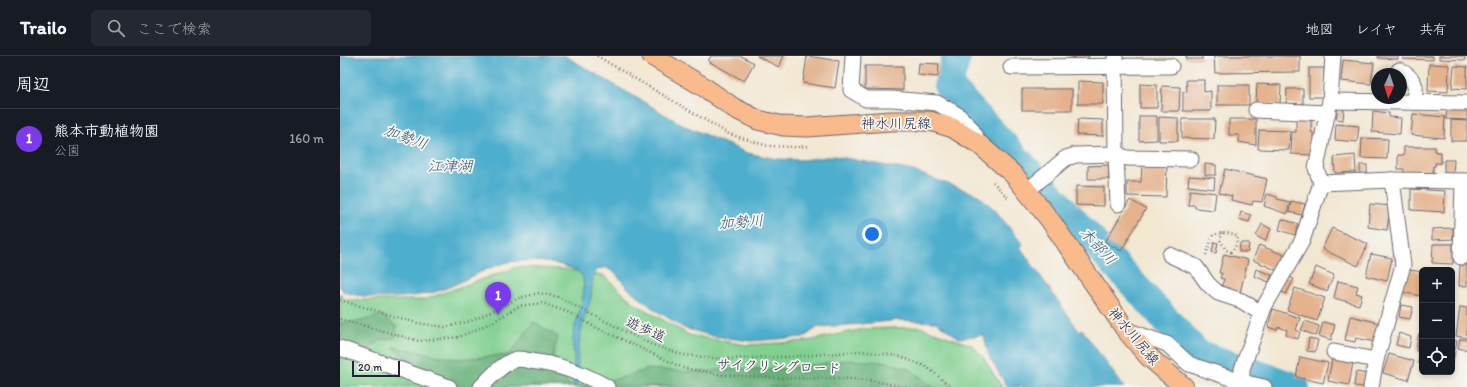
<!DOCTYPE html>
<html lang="ja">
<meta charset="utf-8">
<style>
:root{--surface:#171b24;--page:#242831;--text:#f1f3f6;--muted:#9ea1a6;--line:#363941;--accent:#7c3aed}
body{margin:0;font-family:Itim,"Klee One",sans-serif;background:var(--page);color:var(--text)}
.controls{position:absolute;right:12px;bottom:12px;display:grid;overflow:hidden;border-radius:6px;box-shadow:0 2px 6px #0003}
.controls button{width:36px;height:36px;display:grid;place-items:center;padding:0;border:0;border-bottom:1px solid var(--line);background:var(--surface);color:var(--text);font:20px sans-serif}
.compass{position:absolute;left:1031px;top:12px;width:36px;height:36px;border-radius:50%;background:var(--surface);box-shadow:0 2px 6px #0003;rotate:183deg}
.scale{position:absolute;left:12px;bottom:10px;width:48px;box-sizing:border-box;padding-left:4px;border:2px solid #22223b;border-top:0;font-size:11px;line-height:14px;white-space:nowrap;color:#22223b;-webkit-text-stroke:3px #f6f6f2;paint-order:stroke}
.you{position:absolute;left:532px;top:178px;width:14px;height:14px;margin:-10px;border:3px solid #fff;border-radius:50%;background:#1a73e8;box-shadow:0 0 0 6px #1a73e833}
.badge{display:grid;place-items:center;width:26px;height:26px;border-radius:50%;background:var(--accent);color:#fff;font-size:13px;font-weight:700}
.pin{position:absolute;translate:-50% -33px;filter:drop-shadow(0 1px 2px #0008)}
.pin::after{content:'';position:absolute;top:21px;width:14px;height:12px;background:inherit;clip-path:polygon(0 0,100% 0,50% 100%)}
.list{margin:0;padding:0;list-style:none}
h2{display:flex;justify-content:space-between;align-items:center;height:52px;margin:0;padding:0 16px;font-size:17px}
h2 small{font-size:13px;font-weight:400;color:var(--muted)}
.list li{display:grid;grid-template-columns:26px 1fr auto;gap:12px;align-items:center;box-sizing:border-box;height:60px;padding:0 16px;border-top:1px solid var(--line)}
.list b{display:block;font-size:15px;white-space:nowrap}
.list p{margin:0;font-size:13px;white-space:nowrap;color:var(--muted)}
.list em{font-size:13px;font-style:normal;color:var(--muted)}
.icon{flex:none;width:22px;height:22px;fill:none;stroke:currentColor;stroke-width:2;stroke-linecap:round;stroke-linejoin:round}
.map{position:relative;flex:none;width:1127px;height:331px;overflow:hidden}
header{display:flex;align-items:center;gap:24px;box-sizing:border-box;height:56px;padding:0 20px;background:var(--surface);border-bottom:1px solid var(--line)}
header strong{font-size:19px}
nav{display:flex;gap:22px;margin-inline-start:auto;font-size:14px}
.search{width:280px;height:36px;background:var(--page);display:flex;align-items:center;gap:10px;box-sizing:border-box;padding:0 14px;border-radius:6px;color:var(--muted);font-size:15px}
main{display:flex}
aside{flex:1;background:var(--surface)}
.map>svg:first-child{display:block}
.green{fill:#81d090;stroke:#527966}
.forest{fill:#68b27a;stroke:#456a5a}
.water{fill:#4eaecd;stroke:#386884}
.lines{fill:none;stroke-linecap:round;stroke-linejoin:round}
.river{stroke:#4eaecd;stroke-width:29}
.building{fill:#e4b28d}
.minor-casing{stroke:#6b6770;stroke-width:17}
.major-casing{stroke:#6b6770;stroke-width:21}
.path{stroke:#6b6770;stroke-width:2.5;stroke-dasharray:1 3;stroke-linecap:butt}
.minor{stroke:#fff;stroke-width:15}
.major{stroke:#fabb8c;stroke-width:19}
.labels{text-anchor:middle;stroke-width:3.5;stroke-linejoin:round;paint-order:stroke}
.street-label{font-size:14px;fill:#22223b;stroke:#f6f6f2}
.water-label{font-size:15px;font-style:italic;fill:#345a75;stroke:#f6f6f2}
</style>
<header>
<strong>Trailo</strong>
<div class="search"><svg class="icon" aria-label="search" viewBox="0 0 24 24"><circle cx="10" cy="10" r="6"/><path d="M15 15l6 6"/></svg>ここで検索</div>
<nav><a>地図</a><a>レイヤ</a><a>共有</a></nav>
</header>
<main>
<aside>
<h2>周辺<small></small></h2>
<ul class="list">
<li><span class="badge">1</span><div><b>熊本市動植物園</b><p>公園</p></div><em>160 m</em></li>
</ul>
</aside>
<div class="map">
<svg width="1127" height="331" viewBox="0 0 1127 331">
<rect width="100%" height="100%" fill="#f6f6f2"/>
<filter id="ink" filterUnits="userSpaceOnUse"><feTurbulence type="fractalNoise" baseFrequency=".025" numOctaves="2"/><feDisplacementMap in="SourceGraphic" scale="8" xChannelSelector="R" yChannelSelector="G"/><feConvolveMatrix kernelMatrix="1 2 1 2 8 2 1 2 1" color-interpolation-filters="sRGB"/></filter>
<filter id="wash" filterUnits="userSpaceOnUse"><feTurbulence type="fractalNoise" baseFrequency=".012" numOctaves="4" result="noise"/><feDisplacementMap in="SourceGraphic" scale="16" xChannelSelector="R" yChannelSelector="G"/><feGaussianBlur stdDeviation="0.9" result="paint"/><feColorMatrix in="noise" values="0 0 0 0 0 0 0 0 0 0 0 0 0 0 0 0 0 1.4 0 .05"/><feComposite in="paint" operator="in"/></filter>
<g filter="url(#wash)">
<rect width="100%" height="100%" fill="#f2e7d1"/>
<polygon class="green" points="177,211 223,213 264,220 294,247 349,279 406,289 468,285 523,273 580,271 632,289 643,301 662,331 0,331 0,237 5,244 83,244"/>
<g class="forest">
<polygon points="42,259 57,271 55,282 41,284 14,302 0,298 0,267 21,265"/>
<polygon points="194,266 218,281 211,308 231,331 84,331 79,315 53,291 117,303 169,299"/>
<polygon points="507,304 546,306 570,313 593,331 238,331 280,322 308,313 353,316 399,313 444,313"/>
</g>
<path class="water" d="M 0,0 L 225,0 L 343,69 L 407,97 L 437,103 L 462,104 L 494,100 L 573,115 L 638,139 L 655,154 L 683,189 L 680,191 L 739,275 L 742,273 L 748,282 L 784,331 L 667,331 L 648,298 L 644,279 L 619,282 L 596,266 L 558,264 L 521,268 L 478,271 L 464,281 L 411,285 L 373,280 L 344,272 L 314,253 L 289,233 L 275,217 L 265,211 L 257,214 L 253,221 L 251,241 L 242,271 L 238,295 L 237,331 L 233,331 C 233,321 234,311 234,301 C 234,295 232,289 233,283 C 234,263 247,244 243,223 C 241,214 232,213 224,210 C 208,205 178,202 161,208 C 137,215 116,231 91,237 C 65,242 30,244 4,236 L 0,230 Z"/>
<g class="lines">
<polyline class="river" points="617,0 608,29 858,298 955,331"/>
</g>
<g id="blocks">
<g class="building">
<polygon points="371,0 401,0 414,7 404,25 368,5"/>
<polygon points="417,0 444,0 439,11"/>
<polygon points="467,0 499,5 495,32 463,27"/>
<polygon points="728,0 749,0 747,5"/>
<rect x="846" y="0" width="16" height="3"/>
<polygon points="874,0 960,0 960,16 875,17"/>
<polygon points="1038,0 1058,0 1058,3 1038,2"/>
<polygon points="1063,0 1093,0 1093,4 1063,3"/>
<polygon points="1099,0 1125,0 1125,4 1099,3"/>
<polygon points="1003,4 1034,7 1031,28 1001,25"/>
<polygon points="579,7 599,8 598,21 578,19"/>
<polygon points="1089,8 1109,9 1108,36 1088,35"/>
<polygon points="525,10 563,10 563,34 525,33"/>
<polygon points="1114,10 1127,11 1127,33 1112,32"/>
<rect x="969" y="12" width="15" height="29"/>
<polygon points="846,24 864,24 864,36 871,35 871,55 843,55 843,36 847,36"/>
<polygon points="738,25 763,26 763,48 738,48"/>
<polygon points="800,28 817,29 817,52 800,52"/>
<polygon points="917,28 941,29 940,49 916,47"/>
<rect x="877" y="29" width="32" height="20"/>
<polygon points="822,30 840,31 839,55 821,55"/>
<rect x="682" y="33" width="50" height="21"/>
<polygon points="947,33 963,33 963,48 946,48"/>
<polygon points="1107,50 1127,50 1127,64 1106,63"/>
<polygon points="998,51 1004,52 1003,64 996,63"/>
<polygon points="1033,55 1049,57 1049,61 1061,62 1060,78 1032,76"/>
<polygon points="1073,58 1105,61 1104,82 1071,79"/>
<polygon points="799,60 817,60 817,84 799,85"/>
<polygon points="819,61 838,62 838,85 819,85"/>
<polygon points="738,63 763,64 763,80 737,79"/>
<polygon points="842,63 875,63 874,83 842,82"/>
<polygon points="889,63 916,63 916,89 899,86 899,79 889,79"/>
<polygon points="956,63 971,63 971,76 973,76 973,99 951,98 952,76 956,76"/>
<polygon points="1111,64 1127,65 1127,85 1111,85"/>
<polygon points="996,68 1019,70 1017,86 995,84"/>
<polygon points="919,74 950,75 949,94 918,93"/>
<polygon points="1022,82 1048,83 1047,103 1021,102"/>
<polygon points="1064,91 1095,91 1095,96 1101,96 1101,107 1095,107 1095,110 1093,110 1093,120 1064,120 1064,113 1058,113 1058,99 1064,99"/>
<polygon points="1015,99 1016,116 995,117 994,101"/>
<polygon points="1104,104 1114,104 1113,120 1104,119"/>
<polygon points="865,108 876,109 876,119 865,119"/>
<polygon points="769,109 769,123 748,123 748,110"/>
<polygon points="802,109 827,110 826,141 787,140 787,126 801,126"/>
<rect x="1020" y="109" width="7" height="10"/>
<polygon points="885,113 927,123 922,146 913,145 912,149 891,144 892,140 879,137"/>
<polygon points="849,120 875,122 874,133 848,130"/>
<polygon points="736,130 764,131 764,150 736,149"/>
<polygon points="1071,133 1105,135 1104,156 1071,154"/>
<polygon points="850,134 876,137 874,154 855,152 855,149 848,149"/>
<polygon points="927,138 937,141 937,143 950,146 947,158 924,150"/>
<polygon points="790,144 806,153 781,195 765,186"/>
<polygon points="951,145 965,148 962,159 949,156"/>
<polygon points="1030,148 1050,150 1047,174 1028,171"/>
<polygon points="901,156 911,159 909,166 899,163"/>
<polygon points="942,163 958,168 955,179 939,174"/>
<polygon points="922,168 931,173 925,185 916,180"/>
<polygon points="992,172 1028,188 1018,210 982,193"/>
<polygon points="1113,172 1113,183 1092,184 1092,173"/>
<polygon points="874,186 878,187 876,197 872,196"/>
<polygon points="900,187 909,187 908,196 899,196"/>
<polygon points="1093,188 1113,188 1113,208 1092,207"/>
<polygon points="919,189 944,199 938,215 913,204"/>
<polygon points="884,198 908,204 900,237 881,232 884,223 880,222 882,217 879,217"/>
<polygon points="1031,198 1052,202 1047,225 1026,220"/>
<polygon points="1120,209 1127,209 1127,230 1119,230"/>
<polygon points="976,211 994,219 987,235 969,228"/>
<polygon points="916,213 932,219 929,226 914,220"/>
<polygon points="1065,213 1082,216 1082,240 1061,236"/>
<polygon points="946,219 954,223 946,238 938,234"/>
<polygon points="998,225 1018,230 1016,237 1022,239 1019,249 994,242"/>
<polygon points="955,232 985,242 977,265 947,254"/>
<polygon points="1061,249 1073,251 1070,263 1059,261"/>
<polygon points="1120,251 1127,252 1127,282 1116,280"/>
<polygon points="933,253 960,262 956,274 960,276 958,283 946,279 947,274 938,271 937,274 928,271"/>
<polygon points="1010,260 1040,267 1035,286 1016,282 1015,286 1005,284"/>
<polygon points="965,265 979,270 976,280 961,274"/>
<polygon points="983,266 995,269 991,284 979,280"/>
<polygon points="1059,277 1071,281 1069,292 1056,289"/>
<polygon points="1079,277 1082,277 1082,307 1078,307 1080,296 1076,295"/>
<polygon points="969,282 978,284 975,296 967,295"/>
<polygon points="1120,283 1127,284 1127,294 1118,292"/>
<polygon points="1112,284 1117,285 1113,306 1112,306"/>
<polygon points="1049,298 1074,305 1068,324 1043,317"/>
<polygon points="960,301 988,307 983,327 956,321"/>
<polygon points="992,303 1013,306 1009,329 988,325"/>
<polygon points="1016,316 1028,318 1025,331 1014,330"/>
</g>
</g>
</g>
<g filter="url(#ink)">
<use href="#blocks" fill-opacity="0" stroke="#6b6770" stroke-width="1"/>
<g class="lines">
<defs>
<g id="minor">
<polyline points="513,0 511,34 526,43 552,43 597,47 618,59 631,72 640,89"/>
<polyline points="671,11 831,10"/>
<path d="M 1059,14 C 1073,21 1080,31 1072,46"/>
<polyline points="990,45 1125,47"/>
<polyline points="916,54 988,57"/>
<polyline points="981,127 1052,124 1127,125"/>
<polyline points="687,135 726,102 736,99 776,98 775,0"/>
<polyline points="778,148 776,98 787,102 851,103"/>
<polyline points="830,199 856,211 868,228 878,237 902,245 921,257"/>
<polyline points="1121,201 1123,125"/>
<polyline points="786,274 827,288 849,308 902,326"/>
<polyline points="0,292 109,331"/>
<polyline points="994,296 1036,304"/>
<path d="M 141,331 C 150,322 164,305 178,303 C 182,303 187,304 190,305 C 218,308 243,317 267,331"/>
<polyline points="924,331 902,326 902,313 924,251 962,185 981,127 976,112 990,45 993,0"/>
<polyline points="1031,331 1036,304 1063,209 1052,124"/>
</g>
<polyline id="major" points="312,0 364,31 394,52 418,64 443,70 467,71 551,65 590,65 613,72 640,89 674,119 710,164 786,274 808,300 844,331"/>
</defs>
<use href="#minor" class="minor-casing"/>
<use href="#major" class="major-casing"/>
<g class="path">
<polyline points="257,0 389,78 428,90 454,91 469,90"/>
<polyline points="653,126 669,143"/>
<path d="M 866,199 L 873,179 C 882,176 890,176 898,181 L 895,192 L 891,196 L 886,194 L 880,184 L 883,176"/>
<polyline points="0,244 77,267 105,271 131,265 179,242 199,237 218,241 310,288 343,299 385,303 463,300 521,295 559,300 587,311 611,331"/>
<polyline points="0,263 79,285 119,281 153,266 179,250 202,247 230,257 253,270 343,312 383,319 440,322 497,322 527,324 566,331"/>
</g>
<use href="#minor" class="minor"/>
<use href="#major" class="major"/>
</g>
</g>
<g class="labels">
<g class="street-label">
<text x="556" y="72">神水川尻線</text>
<text transform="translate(306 273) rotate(24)" y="5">遊歩道</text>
<text transform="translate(794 280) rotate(50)" y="5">神水川尻線</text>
<text transform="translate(439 310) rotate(2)" y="5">サイクリングロード</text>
</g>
<g class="water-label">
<text transform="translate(66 81) rotate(20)" y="5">加勢川</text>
<text x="110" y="115">江津湖</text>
<text transform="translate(401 166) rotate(-4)" y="5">加勢川</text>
<text transform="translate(758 190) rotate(47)" y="5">木部川</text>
</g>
</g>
</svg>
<div class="controls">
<button>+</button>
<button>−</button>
<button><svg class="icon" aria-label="locate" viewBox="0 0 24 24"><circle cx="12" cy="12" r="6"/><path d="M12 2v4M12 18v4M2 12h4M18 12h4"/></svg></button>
</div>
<svg class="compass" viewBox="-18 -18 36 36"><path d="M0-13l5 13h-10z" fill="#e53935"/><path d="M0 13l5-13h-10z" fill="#9ea1a6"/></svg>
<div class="scale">20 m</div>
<div class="you"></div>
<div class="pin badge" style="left:158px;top:259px">1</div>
</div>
</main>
